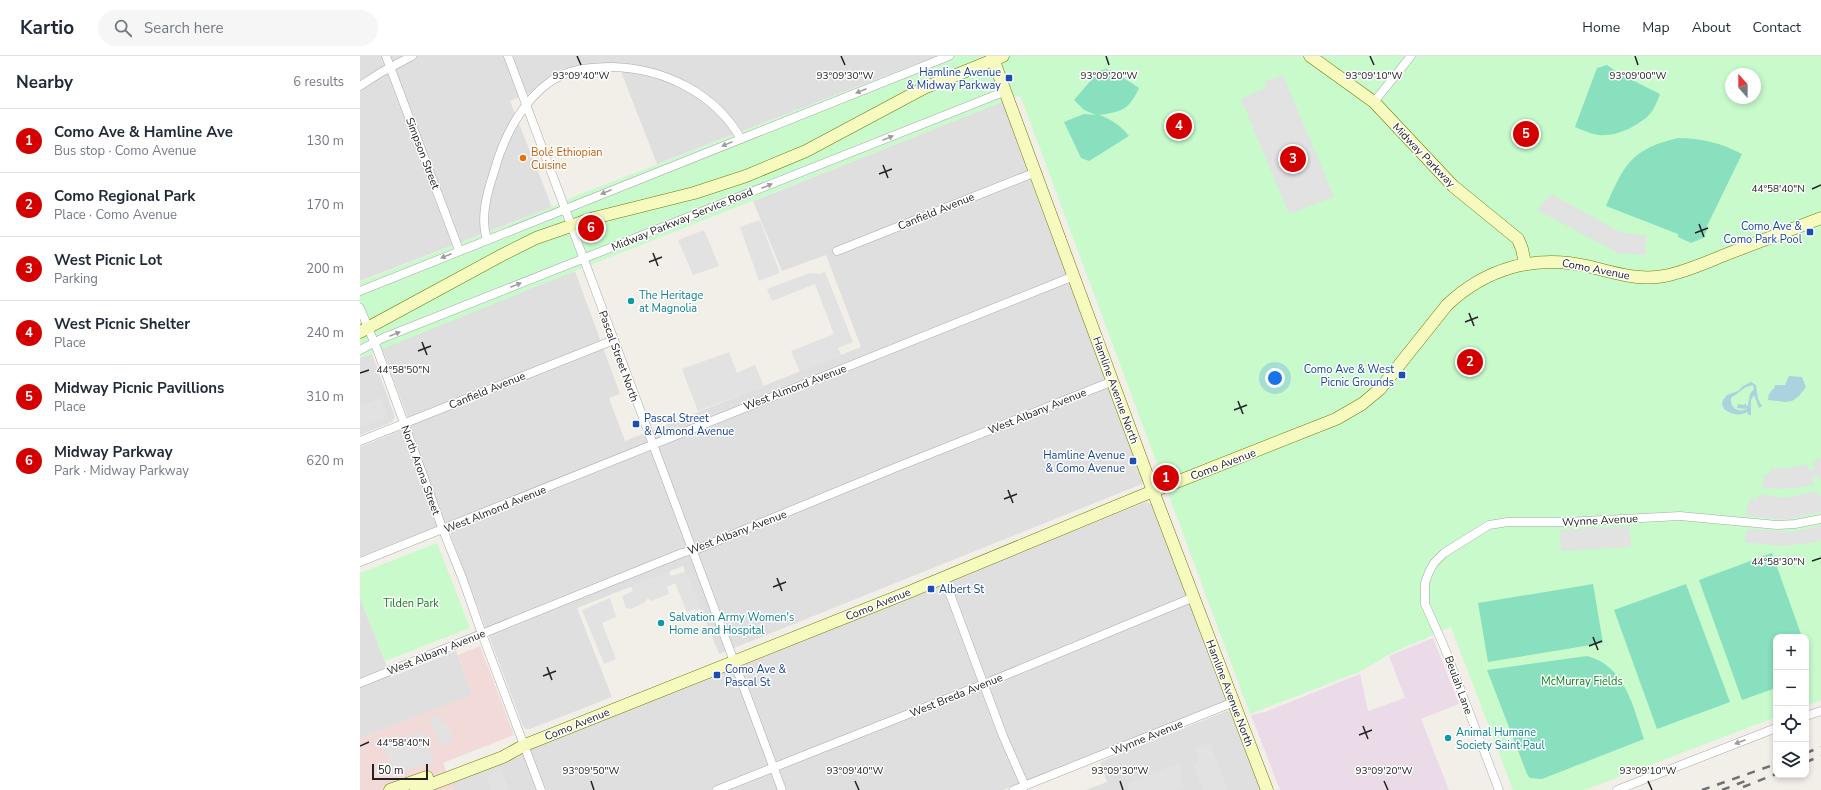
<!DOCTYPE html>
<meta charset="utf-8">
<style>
:root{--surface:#fff;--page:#f6f6f7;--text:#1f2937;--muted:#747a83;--line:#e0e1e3;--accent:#d40000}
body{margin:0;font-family:"Nunito Sans",sans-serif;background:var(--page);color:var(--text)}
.controls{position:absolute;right:12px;bottom:12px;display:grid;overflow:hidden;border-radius:8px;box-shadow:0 2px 6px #0003}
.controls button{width:36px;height:36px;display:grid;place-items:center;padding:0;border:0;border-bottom:1px solid var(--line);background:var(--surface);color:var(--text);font:20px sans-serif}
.compass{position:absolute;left:1365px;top:12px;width:36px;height:36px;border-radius:50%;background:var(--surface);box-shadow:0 2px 6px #0003;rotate:339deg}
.scale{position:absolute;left:12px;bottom:10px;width:56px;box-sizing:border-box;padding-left:4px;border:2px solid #222;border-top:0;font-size:11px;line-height:14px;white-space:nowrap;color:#222;-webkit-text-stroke:3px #fff;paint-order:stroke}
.you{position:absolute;left:915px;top:322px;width:14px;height:14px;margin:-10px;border:3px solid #fff;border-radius:50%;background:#1a73e8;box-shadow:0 0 0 6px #1a73e833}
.badge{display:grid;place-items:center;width:26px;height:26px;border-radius:50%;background:var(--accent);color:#fff;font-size:13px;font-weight:700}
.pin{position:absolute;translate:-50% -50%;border:2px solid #fff;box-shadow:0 1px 4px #0006}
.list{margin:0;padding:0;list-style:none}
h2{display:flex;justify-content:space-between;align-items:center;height:52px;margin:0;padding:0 16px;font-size:17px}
h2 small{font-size:13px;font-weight:400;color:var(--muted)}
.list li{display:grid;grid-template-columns:26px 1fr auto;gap:12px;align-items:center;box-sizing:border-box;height:64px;padding:0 16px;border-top:1px solid var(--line)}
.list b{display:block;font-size:15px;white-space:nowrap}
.list p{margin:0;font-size:13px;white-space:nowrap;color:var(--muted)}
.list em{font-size:13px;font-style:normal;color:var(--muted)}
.icon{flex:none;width:22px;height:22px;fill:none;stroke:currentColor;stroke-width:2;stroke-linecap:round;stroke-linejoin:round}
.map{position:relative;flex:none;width:1461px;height:734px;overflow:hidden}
header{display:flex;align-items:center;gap:24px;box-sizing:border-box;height:56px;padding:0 20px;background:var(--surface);border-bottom:1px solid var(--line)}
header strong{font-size:19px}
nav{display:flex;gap:22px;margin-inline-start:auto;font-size:14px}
.search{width:280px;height:36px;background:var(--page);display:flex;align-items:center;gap:10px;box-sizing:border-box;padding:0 14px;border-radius:22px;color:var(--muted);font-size:15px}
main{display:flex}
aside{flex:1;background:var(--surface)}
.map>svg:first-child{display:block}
.residential{fill:#e0dfdf}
.commercial{fill:#f2dad9}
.industrial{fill:#ebdbe8}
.park{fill:#c8facc;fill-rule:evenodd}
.pitch{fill:#88e0be}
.parking{fill:#e2e2e2}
.water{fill:#aad3df;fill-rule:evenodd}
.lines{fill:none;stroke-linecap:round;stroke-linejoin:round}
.street-casing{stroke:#a9a9a9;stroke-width:9}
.secondary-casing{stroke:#707d05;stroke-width:13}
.street{stroke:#fff;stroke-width:8}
.secondary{stroke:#f7fabf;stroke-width:12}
.rail{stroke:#707070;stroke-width:2.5;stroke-dasharray:8 8;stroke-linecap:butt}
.oneway{fill:#9c9c9c}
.ticks{fill:none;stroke:#222;stroke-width:1.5}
.transit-dot{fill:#1a4fb4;stroke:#fff;stroke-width:1.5}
.food-dot{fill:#e8710a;stroke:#fff;stroke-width:1.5}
.culture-dot{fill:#0f9aa8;stroke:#fff;stroke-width:1.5}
.labels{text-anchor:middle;stroke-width:3;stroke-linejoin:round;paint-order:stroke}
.transit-label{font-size:11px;fill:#164399;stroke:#fff;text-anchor:end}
.food-label{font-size:11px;fill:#c56008;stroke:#fff;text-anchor:start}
.street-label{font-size:11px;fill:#222;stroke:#fff}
.culture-label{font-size:11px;fill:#0d838f;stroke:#fff;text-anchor:start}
.park-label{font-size:11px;fill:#0c8416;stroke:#fff}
.ticks-label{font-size:10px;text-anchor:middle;fill:#222;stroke:#fff;stroke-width:3;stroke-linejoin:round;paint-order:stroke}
</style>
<header>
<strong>Kartio</strong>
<div class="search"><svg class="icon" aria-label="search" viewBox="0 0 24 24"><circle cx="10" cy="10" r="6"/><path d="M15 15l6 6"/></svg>Search here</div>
<nav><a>Home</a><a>Map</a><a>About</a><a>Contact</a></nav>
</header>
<main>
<aside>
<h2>Nearby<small>6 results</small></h2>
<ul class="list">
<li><span class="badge">1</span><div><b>Como Ave &amp; Hamline Ave</b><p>Bus stop · Como Avenue</p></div><em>130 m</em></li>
<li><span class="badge">2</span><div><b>Como Regional Park</b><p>Place · Como Avenue</p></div><em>170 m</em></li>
<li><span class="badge">3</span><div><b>West Picnic Lot</b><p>Parking</p></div><em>200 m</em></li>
<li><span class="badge">4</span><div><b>West Picnic Shelter</b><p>Place</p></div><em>240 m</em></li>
<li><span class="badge">5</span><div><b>Midway Picnic Pavillions</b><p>Place</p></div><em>310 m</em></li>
<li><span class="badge">6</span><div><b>Midway Parkway</b><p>Park · Midway Parkway</p></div><em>620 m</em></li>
</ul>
</aside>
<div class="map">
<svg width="1461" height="734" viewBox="0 0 1461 734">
<rect width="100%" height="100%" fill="#f2efe9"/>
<g class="residential">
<polygon points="0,0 577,0 297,108 258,8 202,13 175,35 150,45 192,151 0,225"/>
<polygon points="630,44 642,44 783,424 782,428 359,598 323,510 217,552 252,641 170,673 166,673 163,670 86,467 0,501 0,391 51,370 21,290 33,282 215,215 260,338 249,342 265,385 501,291 466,199 422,215 393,145 629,51"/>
<polygon points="12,298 35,361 32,366 0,379 0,302"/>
<polygon points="786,446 793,449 866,646 643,734 94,734 91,727 158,701 177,688"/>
<polygon points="0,542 31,621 96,595 113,639 0,682"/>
<polygon points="869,654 901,734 726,734 747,726 740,706"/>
</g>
<polygon class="commercial" points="120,590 154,679 83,707 94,734 0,734 0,682 112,639 98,599"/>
<polygon class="industrial" points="1073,582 1099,648 1061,663 1089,734 920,734 891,659 905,656 1000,618 1008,655 1045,642 1029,600"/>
<g class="park">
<path d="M 577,0 L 1461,0 L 1461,644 L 1446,650 L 1446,581 L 1416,581 L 1416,661 L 1225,734 L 1153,734 L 1091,571 L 1028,599 L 999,616 L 890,658 L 660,39 L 215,215 L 0,302 L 0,226 L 192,151 L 213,141 ZM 1371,18 L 1395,18 L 1395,42 L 1371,42 Z"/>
<polygon points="77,487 110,572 25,605 0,542 0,517"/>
</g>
<g class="pitch">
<path d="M 1247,9 L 1260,18 L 1300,38 C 1297,46 1294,54 1288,60 C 1276,71 1255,81 1239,79 C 1230,78 1223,74 1215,71 L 1237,12 Z"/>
<path d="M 746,13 L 753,15 L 779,32 C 769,54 761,56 739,59 C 751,63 760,69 769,80 L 729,105 L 721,102 L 704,66 L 724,58 L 736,59 L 724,54 L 714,44 L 739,15 Z"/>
<path d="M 1318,82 C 1341,82 1361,87 1382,98 L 1347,170 L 1348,172 L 1343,182 L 1331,187 L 1318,181 L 1318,178 L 1246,150 C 1264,109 1271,93 1318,82 Z"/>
<polygon points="1412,497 1442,581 1416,581 1416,632 1382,644 1339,524"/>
<polygon points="1233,528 1243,587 1128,606 1118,547"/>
<polygon points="1326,528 1370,646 1297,673 1254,554"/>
<path d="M 1227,600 C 1265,610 1273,650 1284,683 L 1182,723 L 1170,722 L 1167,718 L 1127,614 Z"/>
</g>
<g class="parking">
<polygon points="923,19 974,141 929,158 881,43 906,32 904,26"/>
<polygon points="1191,138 1258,175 1274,179 1287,179 1285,191 1286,199 1258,197 1177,154"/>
<polygon points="400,164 420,217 399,225 380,171"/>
<polygon points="344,174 359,210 333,219 318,184"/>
<polygon points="465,216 493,286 478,292 481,299 440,316 431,295 474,278 455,228 412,245 407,233 450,217 459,218"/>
<polygon points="369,296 377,317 395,309 404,330 338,355 322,313"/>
<polygon points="21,342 28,361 0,372 0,350"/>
<polygon points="1461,402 1461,425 1458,420 1452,422 1454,428 1442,431 1422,433 1402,432 1404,418 1409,418 1411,412 1429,412 1447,408 1450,415 1455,412 1453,406"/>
<polygon points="1456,435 1458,440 1461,440 1461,456 1429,463 1414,463 1385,459 1391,442 1396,444 1399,438 1416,441 1430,441"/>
<polygon points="1269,470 1271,491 1201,495 1200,474"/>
<polygon points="1461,470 1461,484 1451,487 1420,490 1385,486 1387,473 1431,476"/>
<polygon points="309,515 311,520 326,515 341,553 336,556 335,553 327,556 315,527 307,531 309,538 291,545 288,542 285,546 271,553 266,552 262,540 273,535 271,530"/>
<polygon points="250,542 256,561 242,567 256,603 244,608 222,554"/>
<polygon points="78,659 82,668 87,666 94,684 80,689 69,662"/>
<polygon points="63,675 73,705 34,719 24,690"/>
<polygon points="849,687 851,690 868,734 843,734 833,709 839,706 836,692"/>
<polygon points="816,708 819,708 821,714 821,724 824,731 815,734 768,734 767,729 769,727"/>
<polygon points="141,714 149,734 131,734 126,720"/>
</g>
<g class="water">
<polygon points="1429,320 1442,321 1446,331 1439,340 1432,345 1426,346 1408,344 1409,338 1413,333 1414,333 1415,329 1425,329"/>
<path d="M 1391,326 L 1396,329 L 1398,343 L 1402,350 L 1399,352 L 1394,339 L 1391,344 L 1391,359 L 1388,359 L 1388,356 C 1379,360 1372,359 1364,353 L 1362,348 L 1363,344 L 1367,339 L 1378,335 L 1383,330 ZM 1393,329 L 1394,333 L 1390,338 L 1388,349 L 1386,350 L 1386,347 L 1384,349 L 1378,348 L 1377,352 L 1385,353 L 1386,352 L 1387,353 C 1378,357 1370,352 1371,342 L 1386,331 Z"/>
</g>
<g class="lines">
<defs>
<g id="street">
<polyline points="26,0 99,194"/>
<polyline points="148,0 422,734"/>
<polyline points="0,30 20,17 52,0"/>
<polyline points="1014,46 1051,0"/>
<path d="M 127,184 C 120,162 127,137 134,116 C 143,82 162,45 191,25 C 210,13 229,11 252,11 C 303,12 355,37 381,83"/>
<polyline points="477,195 676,116"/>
<polyline points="0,235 589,0"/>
<polyline points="0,252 17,293 83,474 103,524 122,578 181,734"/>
<polyline points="0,294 23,282 646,35"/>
<polyline points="0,385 254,284"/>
<polyline points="0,506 714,220"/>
<polyline points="584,522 643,680 665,730"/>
<polyline points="0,627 322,497 340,492 537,411 753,325"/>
<polyline points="1446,660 1461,655"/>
<polyline points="357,734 629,626 834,541"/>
<polyline points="654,734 874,646"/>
<polyline points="1139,734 1083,588 1065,548 1065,527 1069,516 1074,507 1084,497 1129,469 1148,466 1205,466 1320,460 1417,469 1435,468 1461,463"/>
<polyline points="1257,734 1416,672"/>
</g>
<g id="secondary">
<polyline points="632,0 793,435 907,734"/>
<polyline points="950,0 1014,46 1093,130 1158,183 1162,193 1165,207"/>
<polyline points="0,276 142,199 176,182 234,162 334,137 386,120 446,95 564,32 643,0"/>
<polyline points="30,734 67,721"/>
<path d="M 56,734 L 143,701 L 165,689 L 549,536 L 781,440 L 976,363 L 1002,348 L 1020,333 L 1087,249 C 1125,213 1174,198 1227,210 C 1252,216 1277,225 1304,220 C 1326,216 1347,206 1367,198 C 1399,186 1430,174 1461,162"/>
</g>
</defs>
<use href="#street" class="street-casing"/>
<use href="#secondary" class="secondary-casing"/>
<use href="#street" class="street"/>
<use href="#secondary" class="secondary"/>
<g class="rail">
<polyline points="1446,697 1461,691"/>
<polyline points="1446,706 1461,700"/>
<polyline points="1383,731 1416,718"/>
<polyline points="1342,734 1416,708"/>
<polyline points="1362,734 1388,724"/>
</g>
</g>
<defs><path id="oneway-solid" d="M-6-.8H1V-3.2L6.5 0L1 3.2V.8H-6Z"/></defs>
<g class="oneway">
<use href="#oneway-solid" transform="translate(501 35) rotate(158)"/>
<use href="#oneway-solid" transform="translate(528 82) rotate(-22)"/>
<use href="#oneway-solid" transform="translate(367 88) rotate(158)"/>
<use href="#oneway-solid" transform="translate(407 130) rotate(-22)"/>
<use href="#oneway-solid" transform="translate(246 136) rotate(158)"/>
<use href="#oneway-solid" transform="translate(86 200) rotate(158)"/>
<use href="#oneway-solid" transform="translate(156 229) rotate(-22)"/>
<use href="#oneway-solid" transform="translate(35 278) rotate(-22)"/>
<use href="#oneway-solid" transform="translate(1380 686) rotate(159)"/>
</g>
<path class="ticks" d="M 217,0 L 221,9M 481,0 L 485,9M 746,0 L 749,9M 1010,0 L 1014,9M 1275,0 L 1278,9M 523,109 L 528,122M 519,118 L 532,113M 1452,133 L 1461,129M 1339,168 L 1344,181M 1335,177 L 1348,172M 293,197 L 298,210M 289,206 L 302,201M 1109,257 L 1114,270M 1105,266 L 1118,261M 62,286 L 67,299M 58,295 L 71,290M 0,317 L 9,314M 878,345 L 883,358M 874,354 L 887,349M 648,434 L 653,447M 644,443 L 657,438M 1452,505 L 1461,502M 417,522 L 422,535M 413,531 L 426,526M 1233,581 L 1238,594M 1229,590 L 1242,585M 187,611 L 192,624M 183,620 L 196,615M 1003,670 L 1008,683M 999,679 L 1012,674M 0,690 L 9,686M 231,725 L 234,734M 495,725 L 499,734M 760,725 L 763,734M 1024,725 L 1028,734M 1288,725 L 1292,734"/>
<g class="transit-dot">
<rect x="645" y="18" width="8" height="8" rx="2"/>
<rect x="1446" y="172" width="8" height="8" rx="2"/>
<rect x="1038" y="315" width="8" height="8" rx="2"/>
<rect x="272" y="364" width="8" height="8" rx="2"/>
<rect x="769" y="401" width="8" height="8" rx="2"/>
<rect x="567" y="529" width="8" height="8" rx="2"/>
<rect x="353" y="615" width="8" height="8" rx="2"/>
</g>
<circle class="food-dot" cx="163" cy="102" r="4"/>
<g class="culture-dot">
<circle cx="271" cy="245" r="4"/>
<circle cx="301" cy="567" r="4"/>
<circle cx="1088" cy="682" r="4"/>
</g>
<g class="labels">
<g class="transit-label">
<text x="641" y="20">Hamline Avenue<tspan x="641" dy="13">&amp; Midway Parkway</tspan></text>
<text x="1442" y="174">Como Ave &amp;<tspan x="1442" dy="13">Como Park Pool</tspan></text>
<text x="1034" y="317">Como Ave &amp; West<tspan x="1034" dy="13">Picnic Grounds</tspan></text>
<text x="284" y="366" text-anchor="start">Pascal Street<tspan x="284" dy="13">&amp; Almond Avenue</tspan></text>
<text x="765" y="403">Hamline Avenue<tspan x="765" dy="13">&amp; Como Avenue</tspan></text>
<text x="579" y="537" text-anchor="start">Albert St</text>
<text x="365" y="617" text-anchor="start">Como Ave &amp;<tspan x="365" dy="13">Pascal St</tspan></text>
</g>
<g class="food-label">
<text x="171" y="100">Bolé Ethiopian<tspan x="171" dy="13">Cuisine</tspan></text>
</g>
<g class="street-label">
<text transform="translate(63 97) rotate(69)" y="4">Simpson Street</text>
<text transform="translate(1064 99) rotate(46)" y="4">Midway Parkway</text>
<text transform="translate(576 155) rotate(-22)" y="4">Canfield Avenue</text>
<text transform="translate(322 163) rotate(-22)" y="4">Midway Parkway Service Road</text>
<text transform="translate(1236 213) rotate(11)" y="4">Como Avenue</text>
<text transform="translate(259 300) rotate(70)" y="4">Pascal Street North</text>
<text transform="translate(435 331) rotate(-21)" y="4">West Almond Avenue</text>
<text transform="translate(127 334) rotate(-22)" y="4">Canfield Avenue</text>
<text transform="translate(756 334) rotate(70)" y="4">Hamline Avenue North</text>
<text transform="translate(677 355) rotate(-22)" y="4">West Albany Avenue</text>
<text transform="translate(863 408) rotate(-21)" y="4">Como Avenue</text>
<text transform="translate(61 414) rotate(70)" y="4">North Arona Street</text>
<text transform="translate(135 453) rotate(-22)" y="4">West Almond Avenue</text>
<text transform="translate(1240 464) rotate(-3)" y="4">Wynne Avenue</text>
<text transform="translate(377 476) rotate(-21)" y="4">West Albany Avenue</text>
<text transform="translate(518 548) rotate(-22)" y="4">Como Avenue</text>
<text transform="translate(76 596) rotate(-22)" y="4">West Albany Avenue</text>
<text transform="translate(1099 629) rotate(70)" y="4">Beulah Lane</text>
<text transform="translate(870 637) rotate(69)" y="4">Hamline Avenue North</text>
<text transform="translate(596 639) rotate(-22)" y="4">West Breda Avenue</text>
<text transform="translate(217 668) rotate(-22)" y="4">Como Avenue</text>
<text transform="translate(787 681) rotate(-22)" y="4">Wynne Avenue</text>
</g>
<g class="culture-label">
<text x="279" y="243">The Heritage<tspan x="279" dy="13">at Magnolia</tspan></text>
<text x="309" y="565">Salvation Army Women's<tspan x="309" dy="13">Home and Hospital</tspan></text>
<text x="1096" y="680">Animal Humane<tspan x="1096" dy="13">Society Saint Paul</tspan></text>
</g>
<g class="park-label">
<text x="51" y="551">Tilden Park</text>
<text x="1222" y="629">McMurray Fields</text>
</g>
</g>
<g class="ticks-label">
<text x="221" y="23">93°09'40"W</text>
<text x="485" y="23">93°09'30"W</text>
<text x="749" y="23">93°09'20"W</text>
<text x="1014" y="23">93°09'10"W</text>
<text x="1278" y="23">93°09'00"W</text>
<text x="1418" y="136">44°58'40"N</text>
<text x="43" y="317">44°58'50"N</text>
<text x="1418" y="509">44°58'30"N</text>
<text x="43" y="690">44°58'40"N</text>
<text x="231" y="718">93°09'50"W</text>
<text x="495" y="718">93°09'40"W</text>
<text x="760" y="718">93°09'30"W</text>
<text x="1024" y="718">93°09'20"W</text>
<text x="1288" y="718">93°09'10"W</text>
</g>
</svg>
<div class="controls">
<button>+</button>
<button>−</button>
<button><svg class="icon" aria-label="locate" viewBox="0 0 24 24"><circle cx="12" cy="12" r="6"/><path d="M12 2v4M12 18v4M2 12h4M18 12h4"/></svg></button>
<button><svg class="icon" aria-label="layers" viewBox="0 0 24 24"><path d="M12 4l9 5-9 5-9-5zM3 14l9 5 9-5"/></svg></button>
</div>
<svg class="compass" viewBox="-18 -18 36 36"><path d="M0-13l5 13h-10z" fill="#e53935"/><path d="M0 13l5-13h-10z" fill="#747a83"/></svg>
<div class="scale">50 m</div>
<div class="you"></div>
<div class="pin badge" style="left:806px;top:422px">1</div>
<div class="pin badge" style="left:1110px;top:306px">2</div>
<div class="pin badge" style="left:933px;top:103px">3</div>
<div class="pin badge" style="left:819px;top:70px">4</div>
<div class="pin badge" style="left:1166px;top:78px">5</div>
<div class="pin badge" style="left:231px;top:172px">6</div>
</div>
</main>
